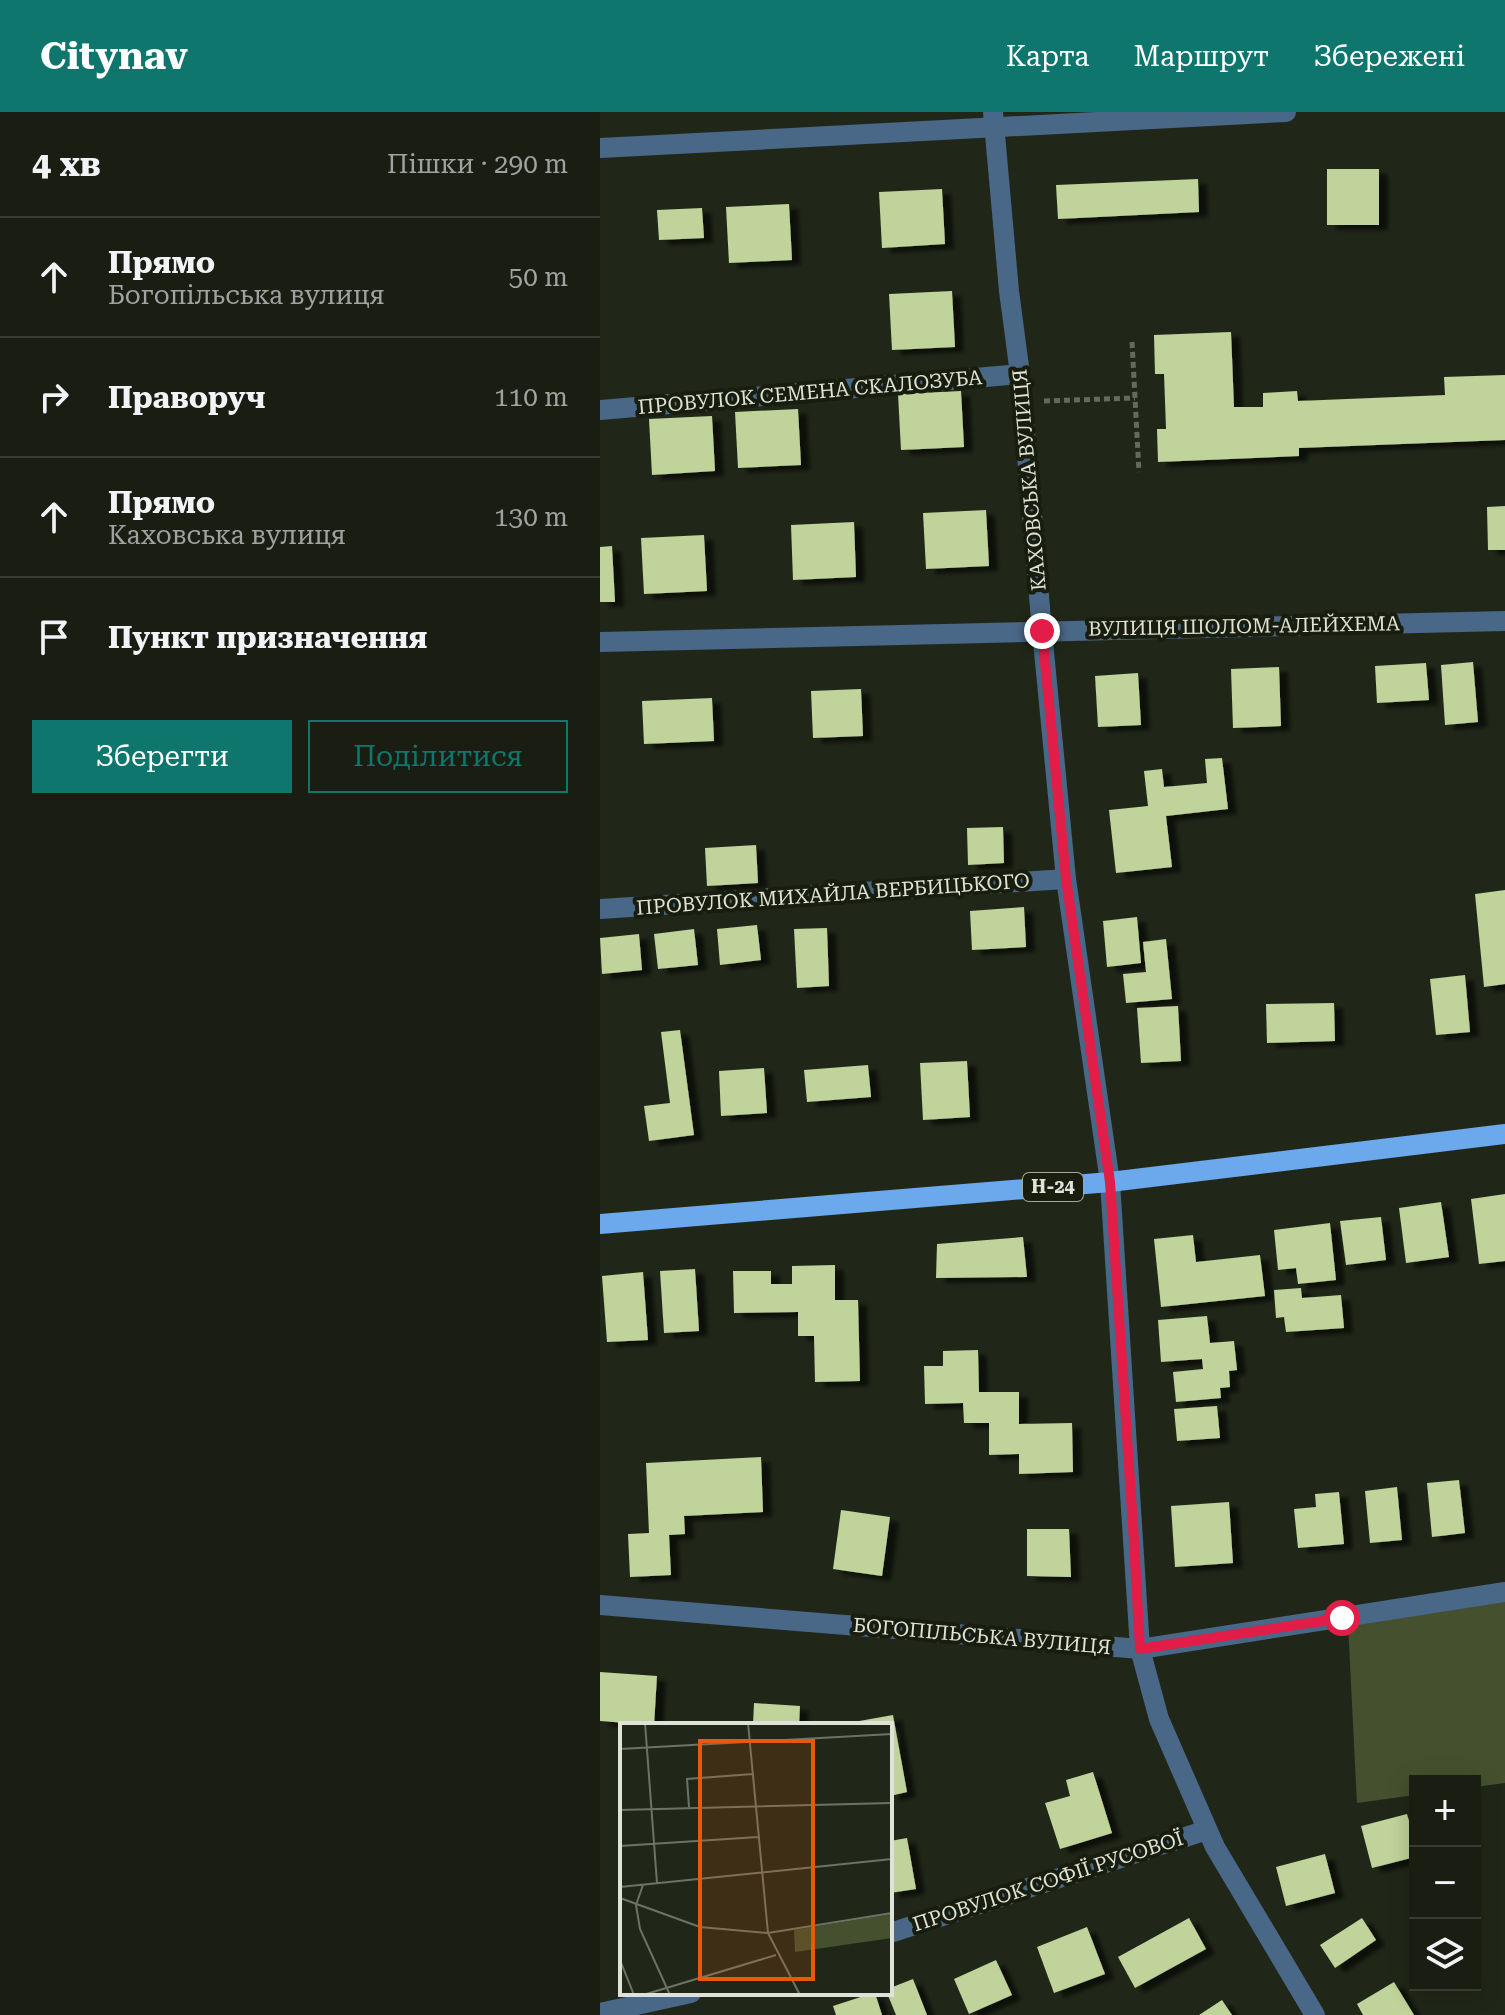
<!DOCTYPE html>
<html lang="uk">
<meta charset="utf-8">
<style>
:root{--surface:#191d12;--page:#262a20;--text:#f1f3f6;--muted:#9fa29f;--line:#373b32;--accent:#0f766e}
body{margin:0;font-family:"Roboto Serif",serif;background:var(--page);color:var(--text)}
.controls{position:absolute;right:24px;bottom:24px;display:grid;overflow:hidden;border-radius:0px;box-shadow:0 4px 20px #0003}
.controls button{width:72px;height:72px;display:grid;place-items:center;padding:0;border:0;border-bottom:2px solid var(--line);background:var(--surface);color:var(--text);font:40px sans-serif}
.stop{position:absolute;width:24px;height:24px;margin:-18px;border:6px solid #e11d48;border-radius:50%;background:#fff}
.stop.end{background:#e11d48;border-color:#fff;box-shadow:0 2px 8px #0008}
.list{margin:0;padding:0;list-style:none}
h2{display:flex;justify-content:space-between;align-items:center;height:104px;margin:0;padding:0 32px;font-size:34px}
h2 small{font-size:26px;font-weight:400;color:var(--muted)}
.list li{display:grid;grid-template-columns:52px 1fr auto;gap:24px;align-items:center;box-sizing:border-box;height:120px;padding:0 32px;border-top:2px solid var(--line)}
.list b{display:block;font-size:30px;white-space:nowrap}
.list p{margin:0;font-size:26px;white-space:nowrap;color:var(--muted)}
.list em{font-size:26px;font-style:normal;color:var(--muted)}
.actions{display:flex;gap:16px;padding:24px 32px}
.actions a{flex:1;padding:18px 0;border:2px solid var(--accent);border-radius:0px;text-align:center;font-size:28px;color:var(--accent)}
.actions .main{background:var(--accent);color:#fff}
.icon{flex:none;width:44px;height:44px;fill:none;stroke:currentColor;stroke-width:2;stroke-linecap:round;stroke-linejoin:round}
.map{position:relative;flex:none;width:905px;height:1903px;overflow:hidden}
header{display:flex;align-items:center;gap:48px;box-sizing:border-box;height:112px;padding:0 40px;background:var(--accent);color:#fff}
header strong{font-size:38px}
nav{display:flex;gap:44px;margin-inline-start:auto;font-size:28px}
main{display:flex}
aside{flex:1;background:var(--surface)}
.map>svg:first-child{display:block}
.green{fill:#45512e}
.building{fill:#bfd39a;filter:url(#shadow)}
.lines{fill:none;stroke-linecap:round;stroke-linejoin:round}
.path{stroke:#656a5d;stroke-width:5;stroke-dasharray:6 4;stroke-linecap:butt}
.minor{stroke:#496787;stroke-width:20}
.major{stroke:#6ba8ec;stroke-width:20}
.route{stroke:#e11d48;stroke-width:10}
.labels{text-anchor:middle;stroke-width:8;stroke-linejoin:round;paint-order:stroke}
.shield{fill:#181d0e;stroke:#a3a79b;stroke-width:2}
.shield-label{font-size:18px;font-weight:bold;fill:#dee2d8}
.street-label{font-size:20px;fill:#dee2d8;stroke:#181d0e}
.inset-road{fill:none;stroke:#6d7265;stroke-width:2}
.view{fill:#e8590c;fill-opacity:0.15;stroke:#e8590c;stroke-width:4}
.inset-edge{fill:none;stroke:#dee2d8;stroke-width:4}
</style>
<header>
<strong>Citynav</strong>
<nav><a>Карта</a><a>Маршрут</a><a>Збережені</a></nav>
</header>
<main>
<aside>
<h2>4 хв<small>Пішки · 290 m</small></h2>
<ul class="list">
<li><svg class="icon" aria-label="ahead" viewBox="0 0 24 24"><path d="M12 20V5M6 11l6-6 6 6"/></svg><div><b>Прямо</b><p>Богопільська вулиця</p></div><em>50 m</em></li>
<li><svg class="icon" aria-label="right" viewBox="0 0 24 24"><path d="M7 20v-9h11M14 6l5 5-5 5"/></svg><div><b>Праворуч</b></div><em>110 m</em></li>
<li><svg class="icon" aria-label="ahead" viewBox="0 0 24 24"><path d="M12 20V5M6 11l6-6 6 6"/></svg><div><b>Прямо</b><p>Каховська вулиця</p></div><em>130 m</em></li>
<li><svg class="icon" aria-label="arrive" viewBox="0 0 24 24"><path d="M6 21V4h12l-3 4 3 4H6"/></svg><div><b>Пункт призначення</b></div></li>
</ul>
<div class="actions"><a class="main">Зберегти</a><a>Поділитися</a></div>
</aside>
<div class="map">
<svg width="905" height="1903" viewBox="0 0 905 1903">
<defs>
<filter id="shadow"><feDropShadow dx="9" dy="5" stdDeviation="2" flood-color="#0009"/></filter>
</defs>
<rect width="100%" height="100%" fill="#212718"/>
<polygon class="green" points="905,1487 905,1671 875,1675 875,1669 815,1669 815,1683 757,1691 748,1512"/>
<g class="building">
<rect x="727" y="57" width="52" height="56"/>
<polygon points="598,67 599,100 458,107 456,73"/>
<polygon points="342,77 345,132 282,136 279,80"/>
<polygon points="189,92 192,148 129,151 126,95"/>
<polygon points="102,96 104,126 59,128 57,98"/>
<polygon points="352,179 355,235 292,238 289,182"/>
<polygon points="631,220 634,295 663,295 663,281 697,279 698,289 845,283 844,265 905,263 905,328 699,336 699,344 558,350 557,317 566,317 564,262 555,262 554,223"/>
<polygon points="361,279 364,335 301,338 298,282"/>
<polygon points="198,297 201,353 138,356 135,300"/>
<polygon points="112,304 115,359 52,363 49,307"/>
<polygon points="905,394 905,438 888,438 887,395"/>
<polygon points="386,398 389,454 326,457 323,401"/>
<polygon points="254,410 256,465 193,468 191,413"/>
<polygon points="104,423 107,479 44,482 41,426"/>
<polygon points="12,434 15,490 0,490 0,435"/>
<polygon points="873,550 878,610 845,613 841,553"/>
<polygon points="826,551 829,588 777,591 775,554"/>
<polygon points="679,555 681,614 633,616 631,557"/>
<polygon points="538,561 541,613 498,615 495,564"/>
<polygon points="261,577 263,624 213,626 211,579"/>
<polygon points="112,586 114,629 44,632 42,589"/>
<polygon points="622,646 628,697 566,704 572,755 516,761 509,698 548,694 544,659 562,657 564,675 607,671 605,647"/>
<polygon points="403,715 404,751 368,753 367,716"/>
<polygon points="156,733 158,771 107,774 105,736"/>
<polygon points="905,778 905,872 884,875 875,782"/>
<polygon points="424,795 426,835 372,838 370,799"/>
<polygon points="537,805 541,851 507,855 503,809"/>
<polygon points="157,813 161,848 120,853 117,817"/>
<polygon points="227,816 229,874 197,876 194,817"/>
<polygon points="94,817 98,853 58,857 54,822"/>
<polygon points="39,822 42,858 2,862 0,826"/>
<polygon points="566,827 572,887 526,891 523,862 546,860 543,830"/>
<polygon points="865,863 870,920 836,923 830,867"/>
<polygon points="734,891 735,929 667,931 666,892"/>
<polygon points="578,894 581,949 541,951 537,896"/>
<polygon points="80,918 94,1023 49,1029 44,994 70,991 61,920"/>
<polygon points="367,949 370,1005 323,1008 320,951"/>
<polygon points="268,953 271,985 207,990 204,958"/>
<polygon points="164,956 167,1001 121,1004 119,959"/>
<polygon points="905,1082 905,1149 879,1152 871,1087"/>
<polygon points="841,1090 849,1145 806,1151 799,1096"/>
<polygon points="781,1105 786,1148 746,1153 740,1109"/>
<polygon points="730,1111 736,1168 698,1172 696,1156 678,1158 674,1118"/>
<polygon points="593,1123 596,1150 660,1143 665,1184 561,1195 554,1127"/>
<polygon points="423,1125 427,1165 336,1166 337,1132"/>
<polygon points="235,1153 235,1188 258,1188 260,1269 215,1270 214,1224 198,1224 198,1200 134,1201 133,1159 171,1159 171,1172 192,1172 192,1154"/>
<polygon points="95,1157 99,1219 64,1221 60,1159"/>
<polygon points="43,1160 48,1228 7,1230 2,1164"/>
<polygon points="701,1176 702,1186 741,1183 744,1216 686,1220 684,1205 676,1206 674,1178"/>
<polygon points="607,1204 610,1231 634,1229 637,1258 629,1259 630,1275 620,1276 621,1286 576,1290 573,1260 603,1257 602,1247 561,1250 558,1208"/>
<polygon points="378,1238 379,1280 419,1280 419,1312 472,1311 473,1360 419,1362 419,1342 389,1343 389,1311 364,1311 363,1291 325,1292 324,1254 343,1254 343,1239"/>
<polygon points="617,1294 620,1326 577,1329 574,1297"/>
<polygon points="161,1345 163,1400 84,1404 85,1422 69,1423 71,1463 30,1465 28,1422 49,1421 46,1351"/>
<polygon points="859,1368 865,1421 832,1425 827,1371"/>
<polygon points="797,1375 802,1428 770,1431 765,1379"/>
<polygon points="739,1380 744,1432 698,1436 694,1397 716,1395 715,1382"/>
<polygon points="629,1390 633,1451 575,1455 571,1394"/>
<polygon points="241,1398 290,1405 282,1464 233,1457"/>
<polygon points="427,1417 469,1417 471,1465 427,1464"/>
<polygon points="0,1560 57,1564 54,1613 0,1609"/>
<polygon points="154,1591 200,1594 199,1613 153,1613"/>
<polygon points="293,1603 307,1680 290,1684 290,1613 248,1613 248,1611"/>
<polygon points="493,1660 512,1721 460,1737 445,1691 470,1684 466,1668"/>
<polygon points="807,1702 815,1729 815,1745 772,1756 761,1714"/>
<polygon points="307,1726 316,1777 290,1781 290,1729"/>
<polygon points="725,1742 735,1781 686,1794 676,1755"/>
<polygon points="589,1806 606,1837 535,1876 518,1845"/>
<polygon points="762,1806 776,1828 735,1856 720,1833"/>
<polygon points="487,1815 505,1862 454,1881 437,1835"/>
<polygon points="396,1848 412,1883 369,1902 354,1867"/>
<polygon points="313,1867 327,1903 296,1903 287,1881 290,1881 290,1876"/>
<polygon points="794,1870 814,1903 763,1903 757,1892"/>
<polygon points="273,1881 275,1881 282,1903 236,1903 233,1894"/>
<polygon points="622,1888 632,1903 599,1903"/>
</g>
<g class="lines">
<g class="path">
<polyline points="532,230 539,360"/>
<polyline points="444,289 535,286"/>
</g>
<g class="minor">
<polyline points="393,0 409,179 420,262 442,519 466,767 510,1070 540,1537 559,1607 615,1735 715,1903"/>
<polyline points="0,36 686,0"/>
<polyline points="0,298 420,262"/>
<polyline points="0,530 905,509"/>
<polyline points="0,797 466,767"/>
<polyline points="0,1493 540,1537 905,1480"/>
<polyline points="290,1821 607,1718"/>
<polyline points="0,1901 91,1881"/>
</g>
<polyline class="major" points="0,1112 510,1070 905,1022"/>
</g>
<g class="lines">
<polyline class="route" points="442,519 466,767 510,1070 534,1429 540,1537 742,1506"/>
</g>
<g class="labels">
<rect class="shield" x="423" y="1061" width="60" height="28" rx="6"/>
<g class="shield-label">
<text x="453" y="1081">Н-24</text>
</g>
<g class="street-label">
<text transform="translate(210 280) rotate(-5)" y="7">ПРОВУЛОК СЕМЕНА СКАЛОЗУБА</text>
<text transform="translate(429 368) rotate(-95)" y="7">КАХОВСЬКА ВУЛИЦЯ</text>
<text transform="translate(644 514) rotate(-1)" y="7">ВУЛИЦЯ ШОЛОМ-АЛЕЙХЕМА</text>
<text transform="translate(233 782) rotate(-4)" y="7">ПРОВУЛОК МИХАЙЛА ВЕРБИЦЬКОГО</text>
<text transform="translate(382 1524) rotate(5)" y="7">БОГОПІЛЬСЬКА ВУЛИЦЯ</text>
<text transform="translate(448 1769) rotate(-18)" y="7">ПРОВУЛОК СОФІЇ РУСОВОЇ</text>
</g>
</g>
<g transform="translate(20 1611)">
<rect width="272" height="272" fill="#212718"/>
<path d="M 272,191 L 272,215 L 175,229 L 174,207 Z" fill="#45512e"/>
<path class="inset-road" d="M 25,0 L 37,160M 128,0 L 148,210 L 180,272M 0,26 L 272,11M 69,84 L 67,56 L 133,51M 0,87 L 272,80M 0,123 L 138,114M 23,162 L 16,182 L 20,206 L 50,272M 0,164 L 272,136M 0,175 L 80,204 L 148,210 L 272,190M 0,237 L 14,272M 23,272 L 156,232"/>
<path class="view" d="M 80,18 L 193,18 L 193,256 L 80,256 Z"/>
<rect width="272" height="272" class="inset-edge"/>
</g>
</svg>
<div class="controls">
<button>+</button>
<button>−</button>
<button><svg class="icon" aria-label="layers" viewBox="0 0 24 24"><path d="M12 4l9 5-9 5-9-5zM3 14l9 5 9-5"/></svg></button>
</div>
<div class="stop" style="left:742px;top:1506px"></div>
<div class="stop end" style="left:442px;top:519px"></div>
</div>
</main>
